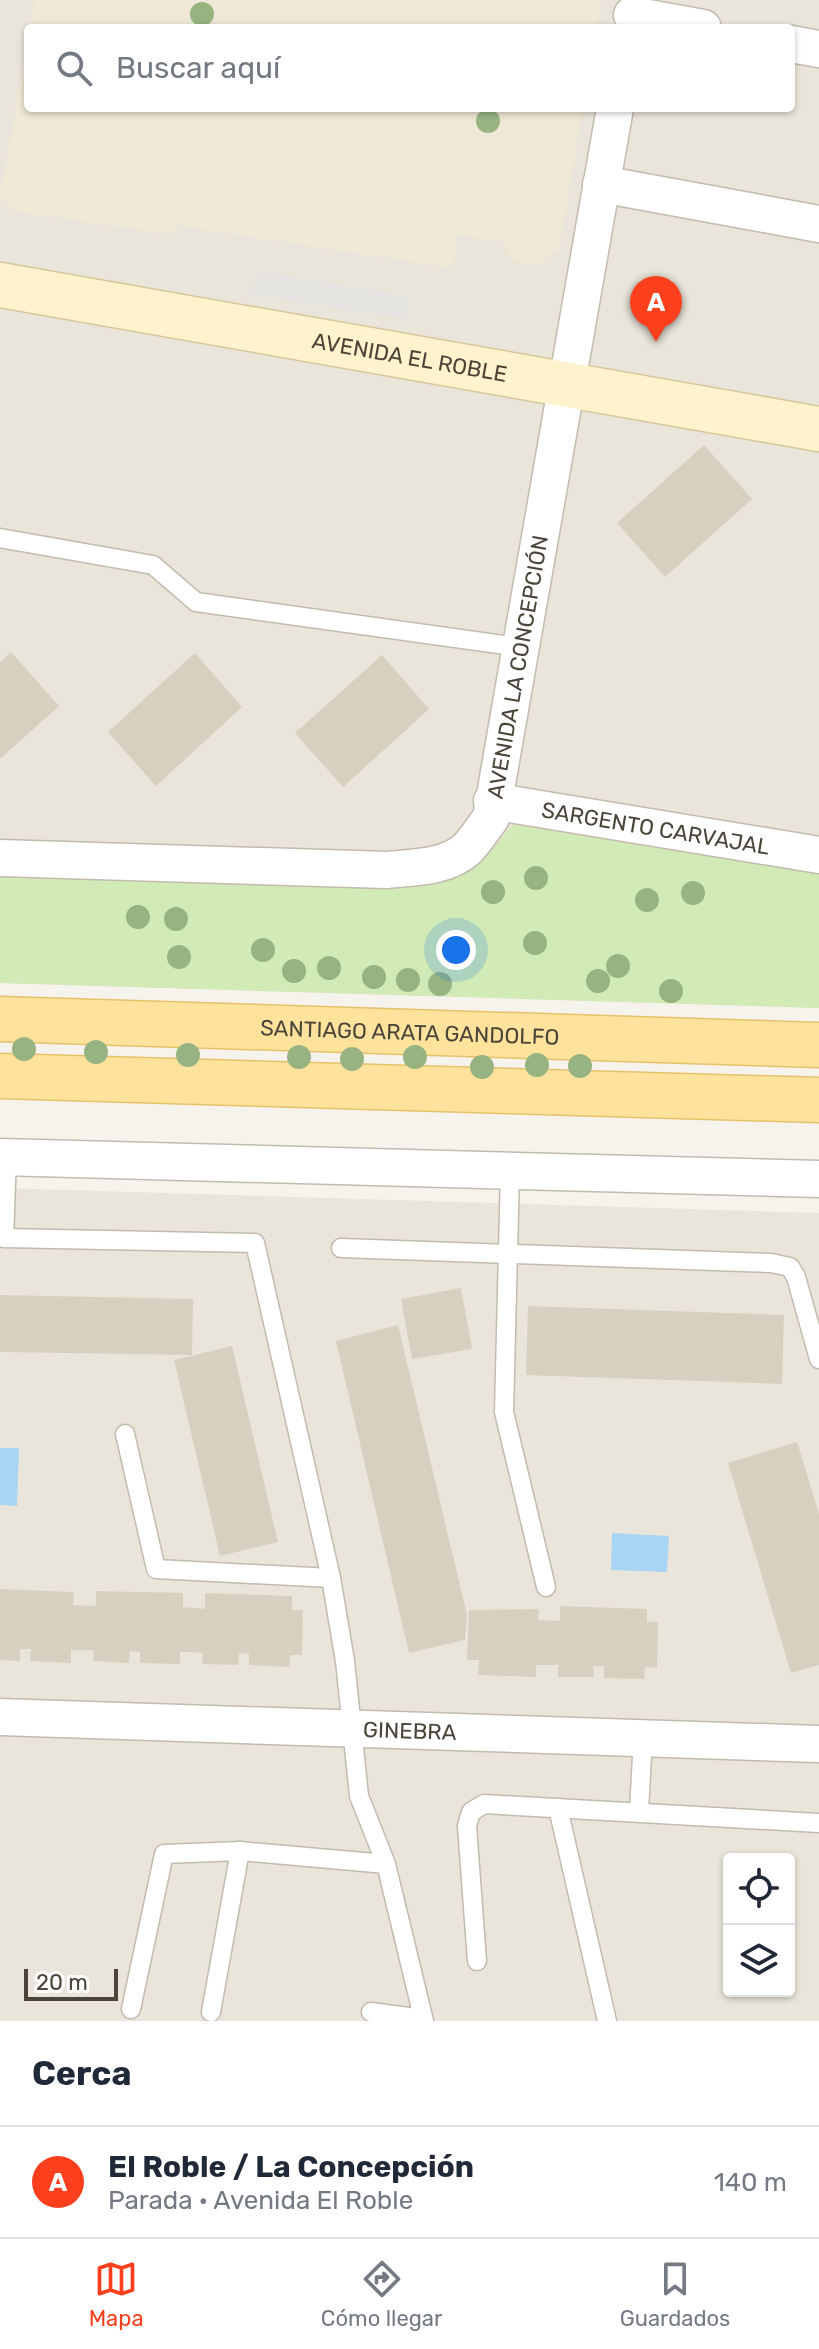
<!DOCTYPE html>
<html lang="es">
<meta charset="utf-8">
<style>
:root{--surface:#fff;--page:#f6f6f7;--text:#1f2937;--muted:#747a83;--line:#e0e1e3;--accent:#fc3f1d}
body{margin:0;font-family:Rubik,sans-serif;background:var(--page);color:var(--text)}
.controls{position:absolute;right:24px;bottom:24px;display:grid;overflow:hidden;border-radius:8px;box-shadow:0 2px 6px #0004}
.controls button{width:72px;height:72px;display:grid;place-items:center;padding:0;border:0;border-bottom:2px solid var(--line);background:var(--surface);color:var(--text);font:40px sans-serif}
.scale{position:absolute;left:24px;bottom:20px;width:94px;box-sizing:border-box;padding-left:8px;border:4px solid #4b4439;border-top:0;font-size:22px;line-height:28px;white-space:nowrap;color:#4b4439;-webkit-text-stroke:6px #fff;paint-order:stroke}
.you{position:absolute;left:456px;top:950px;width:28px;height:28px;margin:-20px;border:6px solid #fff;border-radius:50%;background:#1a73e8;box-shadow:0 0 0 12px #1a73e833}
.badge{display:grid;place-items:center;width:52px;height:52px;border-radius:50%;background:var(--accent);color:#fff;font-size:26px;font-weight:700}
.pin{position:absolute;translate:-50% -66px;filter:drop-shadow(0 2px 4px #0008)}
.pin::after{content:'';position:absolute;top:42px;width:28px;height:24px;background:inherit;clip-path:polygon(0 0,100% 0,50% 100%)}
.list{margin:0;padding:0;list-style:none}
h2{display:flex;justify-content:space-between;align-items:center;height:104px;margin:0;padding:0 32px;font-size:34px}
h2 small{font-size:26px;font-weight:400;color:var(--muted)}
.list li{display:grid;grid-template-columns:52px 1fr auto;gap:24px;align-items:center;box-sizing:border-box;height:112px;padding:0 32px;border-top:2px solid var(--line)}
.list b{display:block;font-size:30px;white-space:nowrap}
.list p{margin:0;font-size:26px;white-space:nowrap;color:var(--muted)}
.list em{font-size:26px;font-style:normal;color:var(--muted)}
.icon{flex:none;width:44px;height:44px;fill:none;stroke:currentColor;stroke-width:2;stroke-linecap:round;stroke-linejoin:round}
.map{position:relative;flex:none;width:819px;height:2021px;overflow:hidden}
.search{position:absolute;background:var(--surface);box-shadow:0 2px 6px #0004;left:24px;right:24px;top:24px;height:88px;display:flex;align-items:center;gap:20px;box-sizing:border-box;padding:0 28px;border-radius:8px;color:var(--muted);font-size:30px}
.sheet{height:216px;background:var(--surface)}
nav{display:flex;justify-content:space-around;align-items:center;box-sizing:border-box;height:112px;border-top:2px solid var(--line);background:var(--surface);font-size:22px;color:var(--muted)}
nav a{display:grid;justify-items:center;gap:4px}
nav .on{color:var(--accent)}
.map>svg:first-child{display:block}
.residential{fill:#eae5da;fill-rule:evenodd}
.education{fill:#efe8d6}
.green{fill:#d2eab5}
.parking{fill:#e5e3e0}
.water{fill:#a9d4f2}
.building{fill:#d8cfc1}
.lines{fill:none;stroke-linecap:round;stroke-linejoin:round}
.lane-casing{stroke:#c2bbae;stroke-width:21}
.street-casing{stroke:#c2bbae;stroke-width:39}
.secondary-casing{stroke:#d6c79b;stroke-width:47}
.primary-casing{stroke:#e6c16a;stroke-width:47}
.lane{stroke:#fff;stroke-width:18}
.street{stroke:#fff;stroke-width:36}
.secondary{stroke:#fff3cd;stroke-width:44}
.primary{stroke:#ffe39c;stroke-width:44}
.tree{fill:#97b381}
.labels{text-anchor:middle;stroke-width:8;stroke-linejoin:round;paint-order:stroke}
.street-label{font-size:22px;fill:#4b4439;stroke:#fff}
</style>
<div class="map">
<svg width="819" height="2021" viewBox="0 0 819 2021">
<rect width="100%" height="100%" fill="#f6f3ec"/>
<g class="residential">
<path d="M 0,0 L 819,0 L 819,1008 L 0,983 ZM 28,28 L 791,28 L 791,108 L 28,108 Z"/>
<path d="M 0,1188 L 819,1213 L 819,2021 L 0,2021 ZM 729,1859 L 789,1859 L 789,1991 L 729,1991 Z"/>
</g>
<g class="education">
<polygon points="35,0 601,0 597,28 30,28"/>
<polygon points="28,40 28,108 583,108 559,250 538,264 520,264 507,253 504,241 456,235 453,268 175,225 173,235 14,211 0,196"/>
</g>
<polygon class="green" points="515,823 819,865 819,1008 0,983 0,875 404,884 477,865"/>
<polygon class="parking" points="261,272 409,296 406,319 245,293"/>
<g class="water">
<polygon points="0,1448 19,1448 17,1506 0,1505"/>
<polygon points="612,1533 669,1536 667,1572 611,1570"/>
</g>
<g class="building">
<polygon points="704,445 752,499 665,577 617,523"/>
<polygon points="11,652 59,706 0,759 0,662"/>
<polygon points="195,653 242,707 156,786 108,732"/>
<polygon points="382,655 429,709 343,787 295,733"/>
<polygon points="461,1288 472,1349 412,1359 401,1299"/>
<polygon points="0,1295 193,1299 192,1355 0,1352"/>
<polygon points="528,1306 784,1315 782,1384 526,1375"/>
<polygon points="398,1325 467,1615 465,1640 409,1653 336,1341"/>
<polygon points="232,1346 278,1542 220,1556 174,1360"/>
<polygon points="797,1442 819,1514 819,1665 791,1673 728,1463"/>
<polygon points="0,1589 74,1592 73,1605 96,1606 96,1591 183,1593 183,1607 205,1609 205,1593 292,1596 292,1610 303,1610 302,1655 290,1655 289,1667 249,1665 249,1654 239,1653 238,1665 202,1664 203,1653 192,1652 180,1652 180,1664 140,1663 140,1652 130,1651 129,1663 93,1661 94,1650 71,1650 71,1663 30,1661 31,1649 20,1649 20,1661 0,1660"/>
<polygon points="560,1606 647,1609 647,1622 658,1622 657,1668 645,1667 644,1679 604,1678 604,1666 593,1666 594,1677 558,1677 558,1665 536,1665 536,1677 478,1675 479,1660 467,1660 469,1610 539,1609 538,1620 560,1621"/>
</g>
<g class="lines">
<defs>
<g id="lane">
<polyline points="0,538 153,565 196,602 519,647"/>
<polyline points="7,1158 4,1238 255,1243 331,1578 345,1661 359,1796 386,1864 240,1851 164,1854 131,2009"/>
<polyline points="510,1171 504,1412 546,1587"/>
<polyline points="341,1248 771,1263 790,1267 796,1277 819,1359"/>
<polyline points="125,1434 156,1569 331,1578"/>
<polyline points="558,1808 607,2021"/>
<polyline points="639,1811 643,1738"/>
<polyline points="386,1864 424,2021"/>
<polyline points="477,1961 467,1826 471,1812 484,1804 819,1823"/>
<polyline points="211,2012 240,1851"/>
<polyline points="371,2012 423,2019"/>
</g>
<g id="street">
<polyline points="632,15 703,28"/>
<polyline points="791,44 819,49"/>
<polyline points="601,184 819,224"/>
<path id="s1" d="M 492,801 L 819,855"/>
<path id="s2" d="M 0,858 L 387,870 C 413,867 446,868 467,849 C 476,840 483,828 491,818 L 615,108"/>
<polyline points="0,1157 819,1179"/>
<path id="s3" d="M 0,1717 L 819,1744"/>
</g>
<g id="secondary">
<path id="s4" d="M 0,285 L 819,429"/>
</g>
<g id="primary">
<path id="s5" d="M 0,1019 L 819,1045"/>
<polyline points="0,1076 819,1100"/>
</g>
</defs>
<use href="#lane" class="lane-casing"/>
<use href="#street" class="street-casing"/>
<use href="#secondary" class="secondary-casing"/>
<use href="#primary" class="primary-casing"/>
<use href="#lane" class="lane"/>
<use href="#street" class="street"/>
<use href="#secondary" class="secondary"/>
<use href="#primary" class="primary"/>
</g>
<g class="tree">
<circle cx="202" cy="14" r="12"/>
<circle cx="488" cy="121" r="12"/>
<circle cx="536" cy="878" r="12"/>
<circle cx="493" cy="892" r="12"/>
<circle cx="693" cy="893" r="12"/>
<circle cx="647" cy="900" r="12"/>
<circle cx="138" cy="917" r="12"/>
<circle cx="176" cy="919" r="12"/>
<circle cx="535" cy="943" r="12"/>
<circle cx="263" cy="950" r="12"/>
<circle cx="179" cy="957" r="12"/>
<circle cx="618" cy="966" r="12"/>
<circle cx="329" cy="968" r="12"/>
<circle cx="294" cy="971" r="12"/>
<circle cx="374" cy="977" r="12"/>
<circle cx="408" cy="980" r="12"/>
<circle cx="598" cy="981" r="12"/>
<circle cx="440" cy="984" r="12"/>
<circle cx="671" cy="991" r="12"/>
<circle cx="24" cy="1049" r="12"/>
<circle cx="96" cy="1052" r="12"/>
<circle cx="188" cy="1055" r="12"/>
<circle cx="299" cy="1057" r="12"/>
<circle cx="415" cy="1057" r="12"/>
<circle cx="352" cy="1059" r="12"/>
<circle cx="537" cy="1065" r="12"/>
<circle cx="580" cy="1066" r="12"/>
<circle cx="482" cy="1067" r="12"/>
</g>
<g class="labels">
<g class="street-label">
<text dy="8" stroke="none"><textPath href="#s4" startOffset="416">AVENIDA EL ROBLE</textPath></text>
<text dy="8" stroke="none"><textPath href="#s2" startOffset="664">AVENIDA LA CONCEPCIÓN</textPath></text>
<text dy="8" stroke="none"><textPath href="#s1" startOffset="166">SARGENTO CARVAJAL</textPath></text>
<text dy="8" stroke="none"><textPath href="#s5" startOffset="410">SANTIAGO ARATA GANDOLFO</textPath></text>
<text dy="8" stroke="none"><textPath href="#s3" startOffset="410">GINEBRA</textPath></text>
</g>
</g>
</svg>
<div class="controls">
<button><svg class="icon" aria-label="locate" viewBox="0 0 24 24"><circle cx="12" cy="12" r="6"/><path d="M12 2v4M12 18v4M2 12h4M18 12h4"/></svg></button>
<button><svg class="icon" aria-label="layers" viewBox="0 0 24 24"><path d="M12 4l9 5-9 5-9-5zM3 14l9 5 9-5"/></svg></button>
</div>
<div class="scale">20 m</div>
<div class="you"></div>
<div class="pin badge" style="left:656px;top:342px">A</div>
<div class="search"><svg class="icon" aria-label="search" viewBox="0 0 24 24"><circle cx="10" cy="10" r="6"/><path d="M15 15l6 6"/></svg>Buscar aquí</div>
</div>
<section class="sheet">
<h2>Cerca<small></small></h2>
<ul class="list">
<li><span class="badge">A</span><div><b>El Roble / La Concepción</b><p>Parada · Avenida El Roble</p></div><em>140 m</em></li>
</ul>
</section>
<nav>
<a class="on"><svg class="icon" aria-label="map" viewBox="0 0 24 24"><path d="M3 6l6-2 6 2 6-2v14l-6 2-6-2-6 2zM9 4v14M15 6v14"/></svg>Mapa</a>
<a><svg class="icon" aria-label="directions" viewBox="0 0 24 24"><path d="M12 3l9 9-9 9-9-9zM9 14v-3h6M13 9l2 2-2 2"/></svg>Cómo llegar</a>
<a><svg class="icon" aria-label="saved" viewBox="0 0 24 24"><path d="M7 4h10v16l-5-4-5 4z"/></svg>Guardados</a>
</nav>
